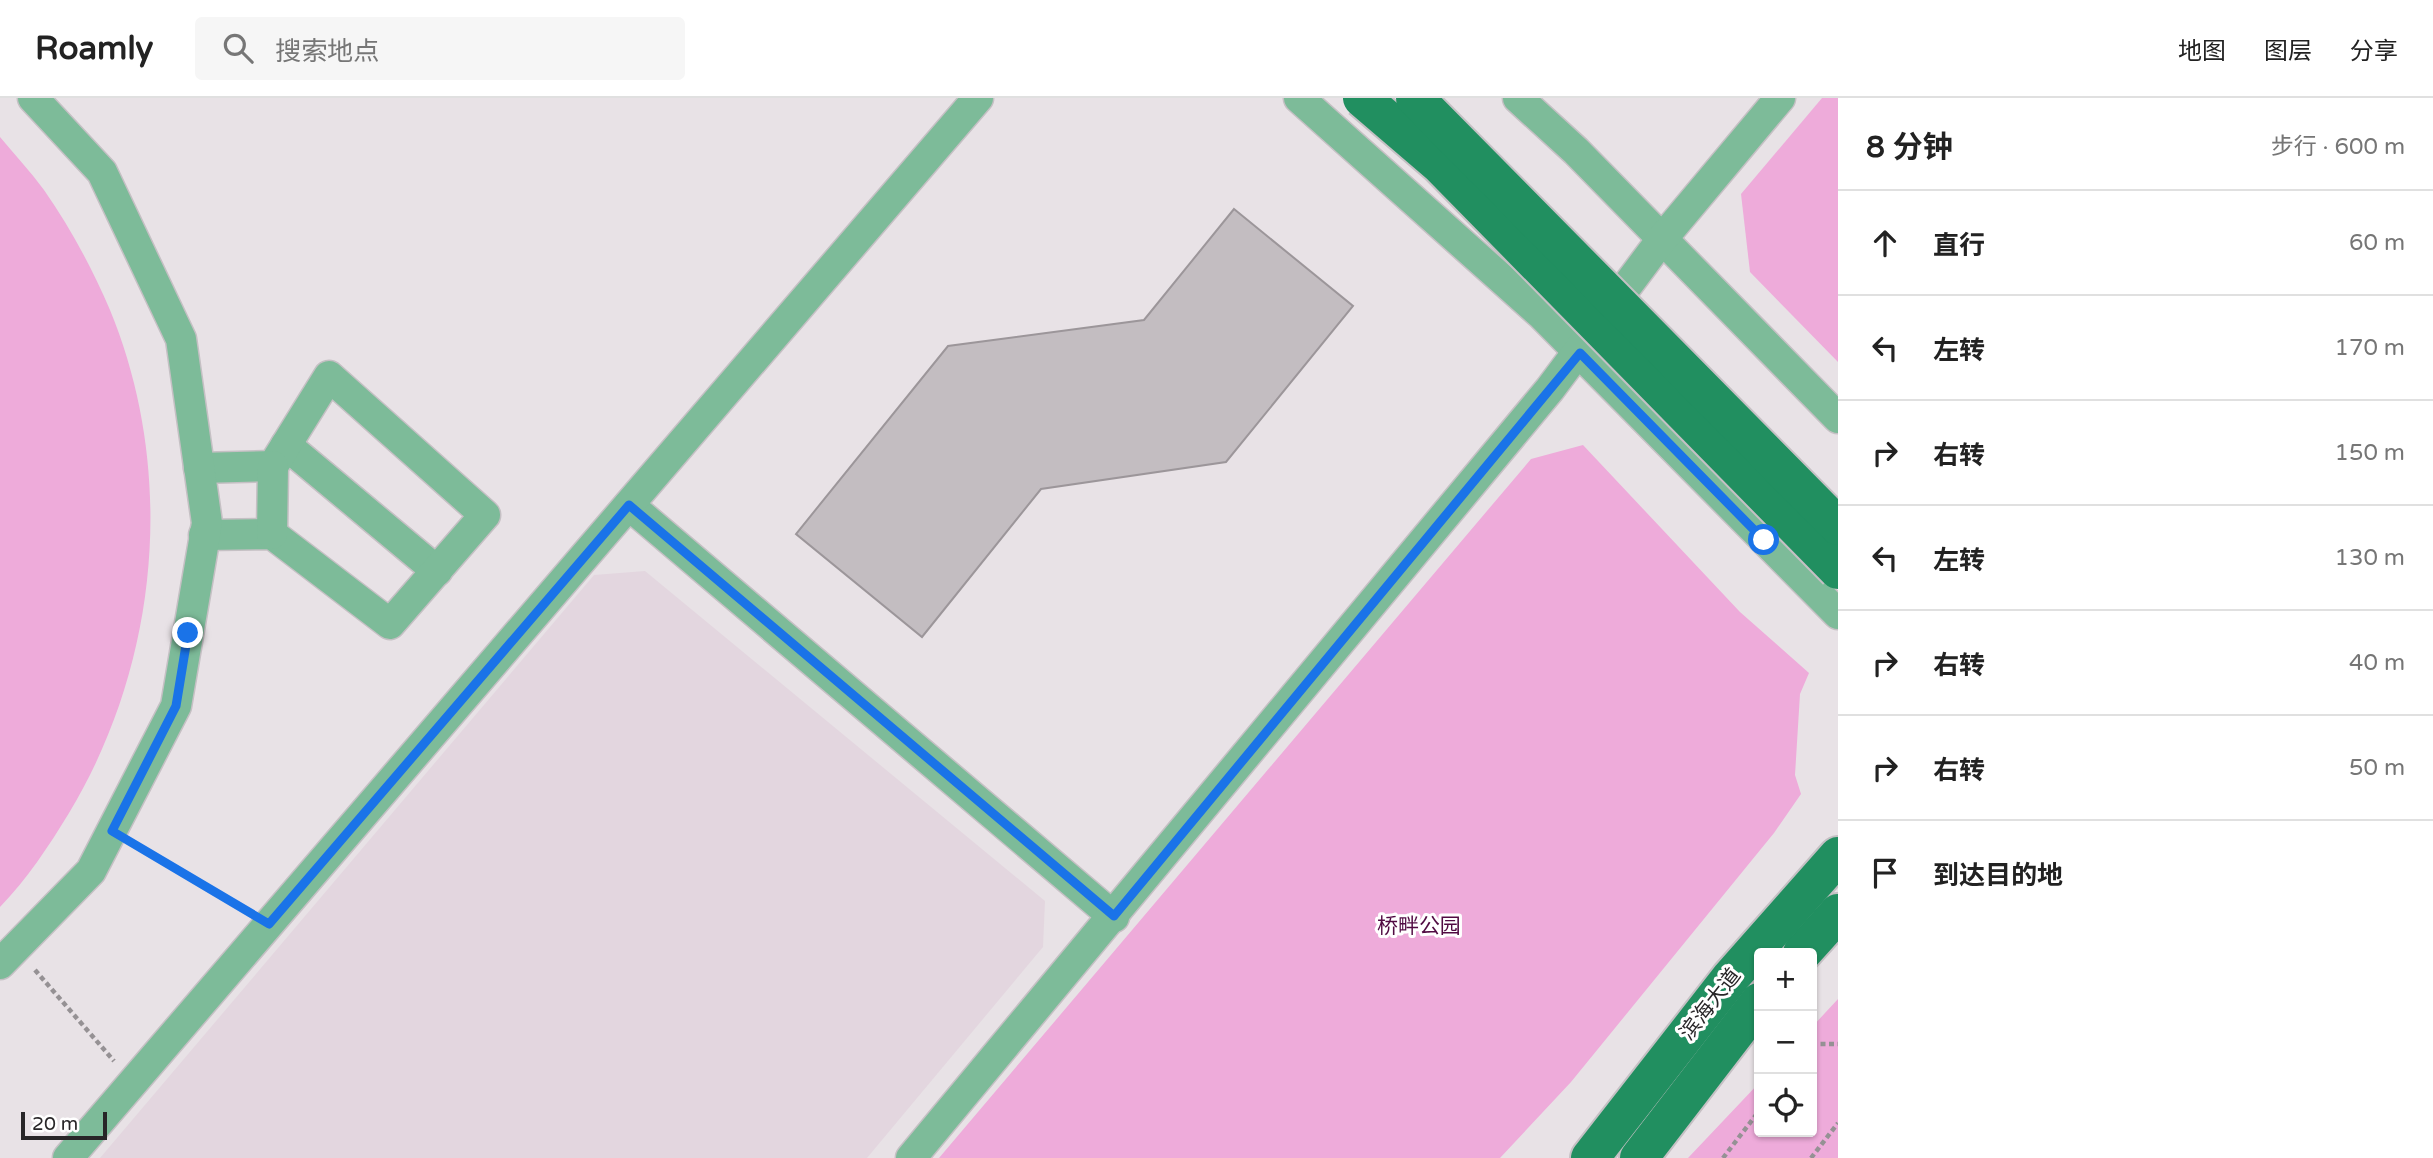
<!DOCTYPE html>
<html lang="zh">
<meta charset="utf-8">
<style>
:root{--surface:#fff;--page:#f6f6f6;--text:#222;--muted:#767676;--line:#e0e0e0}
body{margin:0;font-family:"Varela Round","Noto Sans SC",sans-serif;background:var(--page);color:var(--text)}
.controls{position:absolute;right:21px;bottom:21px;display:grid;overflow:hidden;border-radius:7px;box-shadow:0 2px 5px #0004}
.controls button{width:63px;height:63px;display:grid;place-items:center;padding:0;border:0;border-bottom:2px solid var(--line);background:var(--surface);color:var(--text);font:35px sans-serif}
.scale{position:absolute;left:21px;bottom:18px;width:86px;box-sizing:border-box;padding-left:7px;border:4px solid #282628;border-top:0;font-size:19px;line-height:24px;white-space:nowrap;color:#282628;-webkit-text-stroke:5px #fff;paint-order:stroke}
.stop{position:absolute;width:21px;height:21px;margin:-16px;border:5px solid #1a73e8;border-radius:50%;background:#fff}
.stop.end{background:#1a73e8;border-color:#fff;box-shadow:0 2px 7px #0008}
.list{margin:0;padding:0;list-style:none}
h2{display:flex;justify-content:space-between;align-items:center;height:91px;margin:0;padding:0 28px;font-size:30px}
h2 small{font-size:23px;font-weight:400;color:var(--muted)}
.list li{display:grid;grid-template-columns:46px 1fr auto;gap:21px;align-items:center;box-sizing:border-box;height:105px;padding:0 28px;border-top:2px solid var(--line)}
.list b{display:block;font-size:26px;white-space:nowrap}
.list em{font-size:23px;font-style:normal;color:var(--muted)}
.icon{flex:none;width:38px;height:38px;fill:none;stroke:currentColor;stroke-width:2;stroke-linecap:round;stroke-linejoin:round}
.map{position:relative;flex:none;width:1838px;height:1060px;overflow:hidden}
header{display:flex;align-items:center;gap:42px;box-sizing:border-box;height:98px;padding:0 35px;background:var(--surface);border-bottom:2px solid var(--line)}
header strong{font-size:33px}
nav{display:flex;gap:38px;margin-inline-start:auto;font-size:24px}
.search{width:490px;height:63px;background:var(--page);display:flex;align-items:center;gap:18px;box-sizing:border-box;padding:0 24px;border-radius:7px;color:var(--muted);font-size:26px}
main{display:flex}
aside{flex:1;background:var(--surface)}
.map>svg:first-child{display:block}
.built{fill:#e3d6df}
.green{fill:#eeabda}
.building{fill:#c3bdc1;stroke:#9c969a;stroke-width:2}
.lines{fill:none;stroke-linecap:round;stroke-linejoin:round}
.minor-casing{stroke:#c5c0c4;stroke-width:33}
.major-casing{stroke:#c5c0c4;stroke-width:42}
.path{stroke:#959194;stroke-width:4.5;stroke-dasharray:5 3.5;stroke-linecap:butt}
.minor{stroke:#7dbb99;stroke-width:30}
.major{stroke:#218f60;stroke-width:38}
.major-bridge-casing{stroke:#c5c0c4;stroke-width:42;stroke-linecap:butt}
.major-bridge{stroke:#218f60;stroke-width:38}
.route{stroke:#1a73e8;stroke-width:9}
.labels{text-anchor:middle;stroke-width:6;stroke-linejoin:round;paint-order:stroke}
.park-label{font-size:21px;fill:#500a42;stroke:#fff}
.street-label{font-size:21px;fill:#282628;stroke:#fff}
</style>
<header>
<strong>Roamly</strong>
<div class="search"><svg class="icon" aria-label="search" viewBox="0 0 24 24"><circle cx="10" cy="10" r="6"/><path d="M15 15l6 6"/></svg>搜索地点</div>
<nav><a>地图</a><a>图层</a><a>分享</a></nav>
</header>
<main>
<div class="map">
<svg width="1838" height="1060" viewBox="0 0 1838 1060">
<rect width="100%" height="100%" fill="#e8e2e6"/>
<polygon class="built" points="645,473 1045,803 1043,849 867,1060 100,1060 594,477"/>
<g class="green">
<polygon points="1822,0 1838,0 1838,264 1750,174 1741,96"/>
<path d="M 0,39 C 14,56 30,73 44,92 C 70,129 92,170 110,212 C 177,375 159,566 69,715 C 49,748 27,781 0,809 Z"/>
<polygon points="1583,347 1740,514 1809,575 1800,596 1795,677 1801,696 1774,735 1571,984 1500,1060 939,1060 1531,361"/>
<polygon points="1838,901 1838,1060 1688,1060 1759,985 1759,1034 1812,1034 1812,929"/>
</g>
<polygon class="building" points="1234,111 1353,208 1226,364 1041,391 922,539 796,436 948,248 1144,222"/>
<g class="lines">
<defs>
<g id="minor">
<polyline points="1299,0 1541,216 1838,516"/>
<polyline points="1518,0 1576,53 1838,320"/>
<polyline points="286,347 437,473"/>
<polyline points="199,370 273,368 329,278 485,417 390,526 272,436 204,437"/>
<polyline points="629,407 1114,819"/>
<polyline points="272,436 273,368"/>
<polyline points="0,866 91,773 176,608 207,425 181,241 102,74 33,0"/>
<polyline points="68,1060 978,0"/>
<polyline points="911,1060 1550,291 1662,141 1780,0"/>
</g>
<g id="major">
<polyline points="1802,855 1838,815"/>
<polyline points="1590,1060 1731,879 1838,758"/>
<polyline points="1639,1060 1759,904"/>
</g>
</defs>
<use href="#minor" class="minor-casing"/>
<use href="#major" class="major-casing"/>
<g class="path">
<polyline points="137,747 244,810"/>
<polyline points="35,872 114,963"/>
<polyline points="1812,946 1838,946"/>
<polyline points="1723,1060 1759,1013"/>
<polyline points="1811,1060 1838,1025"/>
</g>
<use href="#minor" class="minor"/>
<use href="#major" class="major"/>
<defs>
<g id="major-bridge">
<polyline points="1362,0 1439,66 1838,472"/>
<polyline points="1415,0 1838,428"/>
</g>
</defs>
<use href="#major-bridge" class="major-bridge-casing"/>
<use href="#major-bridge" class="major-bridge"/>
</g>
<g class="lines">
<polyline class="route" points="188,535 176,608 112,733 269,826 629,407 1114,818 1580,255 1764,442"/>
</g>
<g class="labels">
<g class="park-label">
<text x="1419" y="835">桥畔公园</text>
</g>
<g class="street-label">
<text transform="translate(1710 906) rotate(-52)" y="7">滨海大道</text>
</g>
</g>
</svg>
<div class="controls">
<button>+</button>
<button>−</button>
<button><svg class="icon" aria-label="locate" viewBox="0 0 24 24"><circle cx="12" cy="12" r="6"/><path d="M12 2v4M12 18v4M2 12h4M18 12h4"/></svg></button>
</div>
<div class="scale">20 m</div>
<div class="stop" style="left:1764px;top:442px"></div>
<div class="stop end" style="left:188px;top:535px"></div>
</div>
<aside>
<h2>8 分钟<small>步行 · 600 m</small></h2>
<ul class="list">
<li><svg class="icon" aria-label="ahead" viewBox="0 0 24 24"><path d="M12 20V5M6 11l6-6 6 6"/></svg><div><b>直行</b></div><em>60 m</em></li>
<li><svg class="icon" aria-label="left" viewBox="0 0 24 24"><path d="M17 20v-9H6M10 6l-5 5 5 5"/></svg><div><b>左转</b></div><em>170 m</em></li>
<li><svg class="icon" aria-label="right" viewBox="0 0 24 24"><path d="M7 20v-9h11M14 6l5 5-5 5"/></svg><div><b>右转</b></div><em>150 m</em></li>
<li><svg class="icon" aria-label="left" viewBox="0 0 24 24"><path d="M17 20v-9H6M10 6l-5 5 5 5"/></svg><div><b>左转</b></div><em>130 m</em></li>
<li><svg class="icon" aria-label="right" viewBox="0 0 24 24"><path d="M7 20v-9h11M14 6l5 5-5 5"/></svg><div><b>右转</b></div><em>40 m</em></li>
<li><svg class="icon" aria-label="right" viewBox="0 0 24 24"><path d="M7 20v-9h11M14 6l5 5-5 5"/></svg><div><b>右转</b></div><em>50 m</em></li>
<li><svg class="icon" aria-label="arrive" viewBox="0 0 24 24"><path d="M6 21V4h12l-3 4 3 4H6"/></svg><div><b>到达目的地</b></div></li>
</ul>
</aside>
</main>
